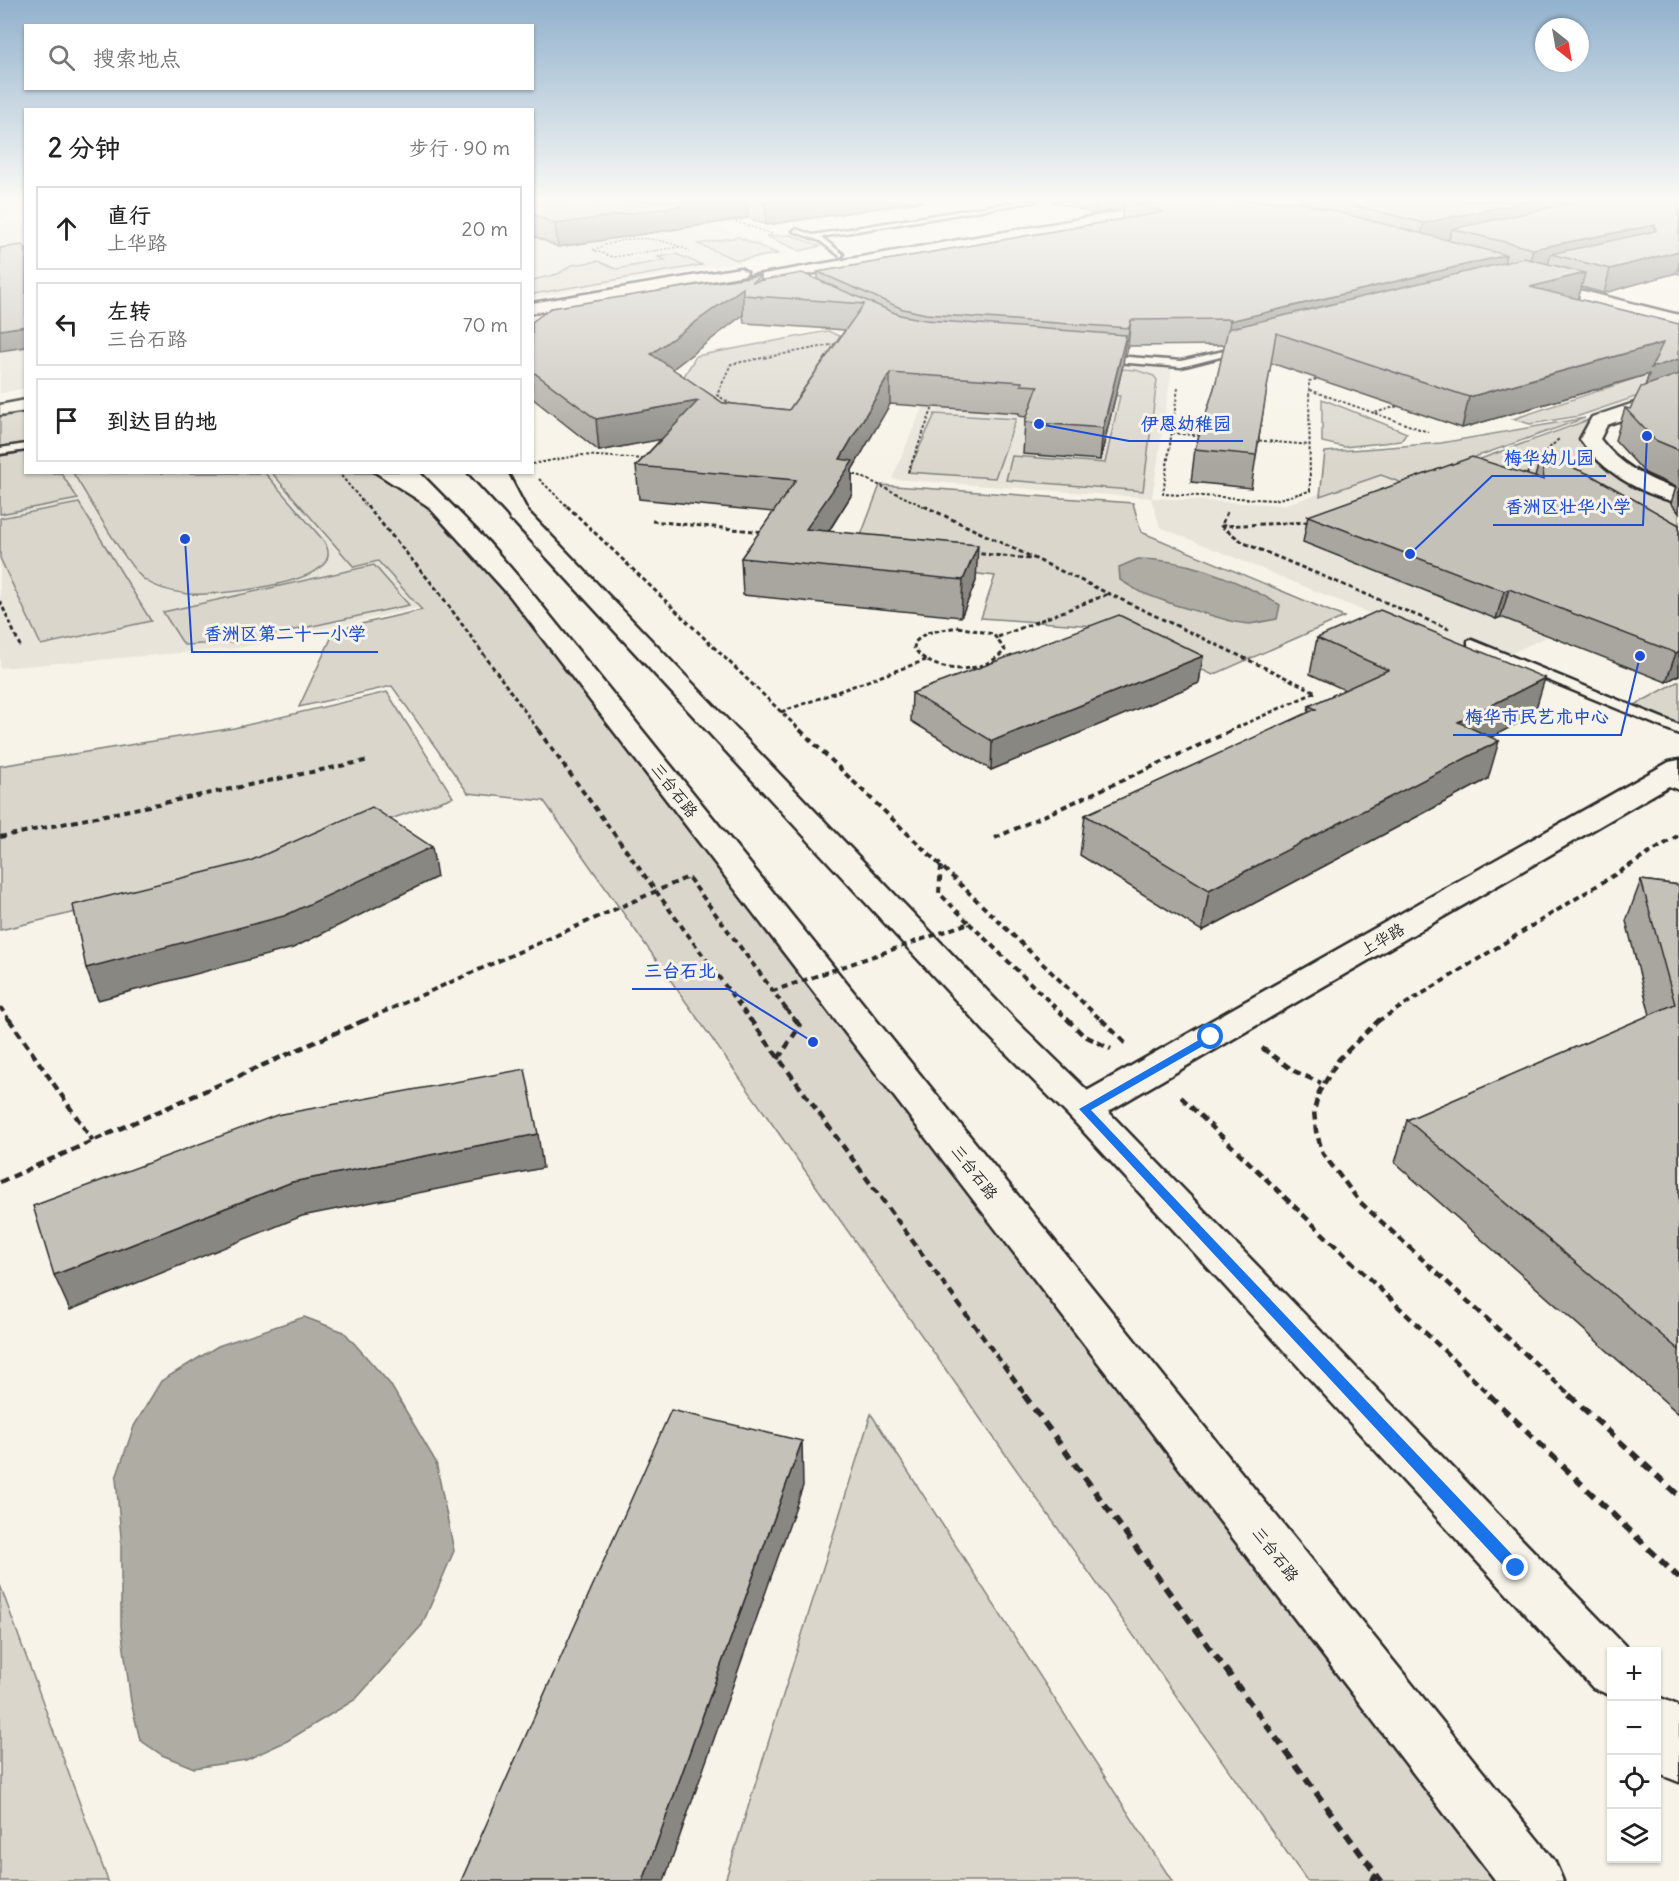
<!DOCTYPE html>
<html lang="zh">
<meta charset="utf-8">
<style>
:root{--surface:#fff;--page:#f2f2f2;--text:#222;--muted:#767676;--line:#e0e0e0}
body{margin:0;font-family:Delius,"LXGW WenKai TC",sans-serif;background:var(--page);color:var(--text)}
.controls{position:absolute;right:18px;bottom:18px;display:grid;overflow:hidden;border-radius:0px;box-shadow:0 2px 4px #0004}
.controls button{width:54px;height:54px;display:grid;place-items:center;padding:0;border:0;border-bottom:2px solid var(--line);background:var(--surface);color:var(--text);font:30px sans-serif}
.compass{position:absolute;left:1535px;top:18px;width:54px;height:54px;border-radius:50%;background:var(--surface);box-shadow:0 2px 4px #0004;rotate:149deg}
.stop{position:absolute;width:18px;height:18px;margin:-14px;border:4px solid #1a73e8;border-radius:50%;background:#fff}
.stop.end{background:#1a73e8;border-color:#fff;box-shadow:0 2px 6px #0008}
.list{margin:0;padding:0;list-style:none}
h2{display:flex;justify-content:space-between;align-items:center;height:78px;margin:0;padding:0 24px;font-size:26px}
h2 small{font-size:20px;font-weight:400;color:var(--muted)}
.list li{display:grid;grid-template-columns:39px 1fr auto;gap:18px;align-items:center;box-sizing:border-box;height:84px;margin:0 12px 12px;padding:0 12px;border:2px solid var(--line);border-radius:0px}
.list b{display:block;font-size:22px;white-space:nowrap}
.list p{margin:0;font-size:20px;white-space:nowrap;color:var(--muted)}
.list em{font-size:20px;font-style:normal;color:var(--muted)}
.icon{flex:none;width:33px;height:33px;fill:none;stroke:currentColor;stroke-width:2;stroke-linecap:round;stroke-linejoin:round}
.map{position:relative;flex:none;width:1679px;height:1881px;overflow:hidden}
.search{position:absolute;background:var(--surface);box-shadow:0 2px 4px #0004;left:24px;top:24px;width:510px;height:66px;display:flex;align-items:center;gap:15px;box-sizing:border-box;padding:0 21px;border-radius:0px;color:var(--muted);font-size:22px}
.panel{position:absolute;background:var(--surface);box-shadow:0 2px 4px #0004;left:24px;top:108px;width:510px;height:366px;border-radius:0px}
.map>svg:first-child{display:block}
.built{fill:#e8e4da}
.green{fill:#dad6cc;stroke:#82807c;stroke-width:1.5}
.water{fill:#afaca4;stroke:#7a7874;stroke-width:1.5}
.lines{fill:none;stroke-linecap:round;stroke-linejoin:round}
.service-casing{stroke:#2b2b2b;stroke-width:5}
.minor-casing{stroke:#2b2b2b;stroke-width:5}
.secondary-casing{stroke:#2b2b2b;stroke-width:5}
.primary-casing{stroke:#2b2b2b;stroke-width:5}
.path-far5{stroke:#2b2b2b;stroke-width:1.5;stroke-dasharray:2 2;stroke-linecap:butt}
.path-far4{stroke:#2b2b2b;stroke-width:2;stroke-dasharray:3 2;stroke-linecap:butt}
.path-far3{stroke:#2b2b2b;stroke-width:3;stroke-dasharray:4.5 3;stroke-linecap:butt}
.path-far2{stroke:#2b2b2b;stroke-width:4;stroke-dasharray:6 4.5;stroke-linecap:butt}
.path-far1{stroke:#2b2b2b;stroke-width:4.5;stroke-dasharray:8 5;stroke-linecap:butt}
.path{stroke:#2b2b2b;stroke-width:6;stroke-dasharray:10 7;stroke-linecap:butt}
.service{fill:#f7f3e8;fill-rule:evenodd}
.minor{fill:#f7f3e8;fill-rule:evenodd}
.secondary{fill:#f7f3e8;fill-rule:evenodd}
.primary{fill:#f7f3e8;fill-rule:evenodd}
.path-bridge{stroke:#2b2b2b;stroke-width:4;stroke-dasharray:6 4.5;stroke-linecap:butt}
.wall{fill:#a9a69f;stroke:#2b2b2b;stroke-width:1.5;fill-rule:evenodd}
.shaded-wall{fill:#898782;stroke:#2b2b2b;stroke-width:1.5}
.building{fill:#c4c1b9;stroke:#2b2b2b;stroke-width:1.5;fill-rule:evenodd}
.route{fill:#1a73e8}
.labels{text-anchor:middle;stroke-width:6;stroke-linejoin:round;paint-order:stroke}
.street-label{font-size:16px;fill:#2b2b2b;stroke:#f7f3e8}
.leader{fill:none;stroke:#1d4ed8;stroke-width:2}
.callout-dot{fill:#1d4ed8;stroke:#f7f3e8;stroke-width:2}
.callout-label{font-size:18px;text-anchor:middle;font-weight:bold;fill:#1d4ed8;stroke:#f7f3e8;stroke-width:6;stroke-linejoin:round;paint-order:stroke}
</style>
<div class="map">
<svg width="1679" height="1881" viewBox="0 0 1679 1881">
<rect width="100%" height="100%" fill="#f7f3e8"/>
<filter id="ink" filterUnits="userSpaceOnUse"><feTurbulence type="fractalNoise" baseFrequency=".0167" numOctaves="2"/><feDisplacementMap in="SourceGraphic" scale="12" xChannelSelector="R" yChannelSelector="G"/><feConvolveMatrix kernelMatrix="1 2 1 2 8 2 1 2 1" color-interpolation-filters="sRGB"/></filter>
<g filter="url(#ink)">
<g class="built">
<polygon points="0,201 25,201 25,208 0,221"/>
<polygon points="533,201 655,201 787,254 533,298"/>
<polygon points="25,222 25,388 0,393 0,225"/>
<polygon points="946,350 1172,369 1152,498 1283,505 1381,475 1669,580 1490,663 1160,527 1151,498 892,479"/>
<polygon points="25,424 26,472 310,473 431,605 239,648 0,668 0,428"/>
</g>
<g class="green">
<polygon points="791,235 820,246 800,251 766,236"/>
<polygon points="738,237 778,254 737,260 698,244"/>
<polygon points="676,254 702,265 533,294 533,280 558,274 572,265 598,261 616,269 665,260 658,257"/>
<polygon points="828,331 871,350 792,410 740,420 680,383 696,356"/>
<polygon points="955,357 1136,370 1154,376 1157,380 1143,491 1006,480 1012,456 1105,463 1120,396 1069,392"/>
<polygon points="1679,364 1679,382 1579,416 1530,424 1513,419"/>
<polygon points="1322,399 1407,433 1401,441 1344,447 1322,442"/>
<polygon points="25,405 25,445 0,449 0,410"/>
<polygon points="935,414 1016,419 995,478 908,472"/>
<polygon points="1585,418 1402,483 1381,475 1320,496 1325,452 1441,443"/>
<path d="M 1588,420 L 1582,439 C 1610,480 1633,489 1679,504 L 1679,579 L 1414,483 Z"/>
<polygon points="25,452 26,472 61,473 78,499 0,514 0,456"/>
<path d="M 73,473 L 265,473 L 324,541 C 327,546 330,552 327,559 C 318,585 214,596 188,594 C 173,592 158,589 145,580 C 129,570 86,493 73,473 Z"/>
<polygon points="272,473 384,473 435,502 478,548 1532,1881 1307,1881 544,801 468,793 392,686 299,707 335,630 422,610 378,561 354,567"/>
<polygon points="880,485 1133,503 1141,532 1344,617 1213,675 1111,627 981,618 995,576 852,559"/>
<polygon points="79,503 151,621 41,645 0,558 0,518"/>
<polygon points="374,565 409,605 239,642 184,645 163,612"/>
<polygon points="1679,681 1679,723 1635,705"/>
<polygon points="387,692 453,797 232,875 0,930 0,766 234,728"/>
<polygon points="871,1414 1172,1881 725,1881"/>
<polygon points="0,1585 108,1881 0,1881"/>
</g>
<g class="water">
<path d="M 1138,559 C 1187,559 1238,580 1280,605 L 1277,619 L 1250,624 L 1234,622 L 1175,605 L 1140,592 L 1120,580 L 1119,567 Z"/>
<polygon points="304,1317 344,1332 390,1384 436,1462 454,1551 422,1625 356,1699 287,1741 246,1760 194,1768 162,1755 140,1740 131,1702 121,1626 121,1537 116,1478 134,1426 161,1381 218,1346"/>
</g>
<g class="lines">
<defs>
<g id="service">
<polygon points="1021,201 1037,201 821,237 843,254 841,257 820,241 793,231 796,229 813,235"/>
<polygon points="1245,346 1248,350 1181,367 1102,361 1098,358 1102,355 1181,361"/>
<polygon points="26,444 26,450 0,454 0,448"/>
<polygon points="1472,640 1679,725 1679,734 1468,647 1468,641"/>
<polygon points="1661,774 1679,781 1679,790 1656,781 1654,778"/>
</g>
<g id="minor">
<polygon points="1535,279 1679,315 1679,325 1530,286 1528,283"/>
<path d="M 1679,388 L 1679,399 L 1607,425 L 1600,439 C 1620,465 1648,480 1679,490 L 1679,503 C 1639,493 1604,473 1580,439 L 1592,417 Z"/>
<polygon points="1679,760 1679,780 1097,1118 1084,1122 1071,1118 1065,1109 1071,1100 1669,762"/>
</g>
<g id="secondary">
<polygon points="1183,201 1212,201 1206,205 717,290 710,286 717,282"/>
<polygon points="740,268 747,272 745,275 532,313 532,303"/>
<polygon points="26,400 26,411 0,415 0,405"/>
<polygon points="375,472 400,472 445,502 442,506 428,506"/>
<polygon points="487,472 507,472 530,516 527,521 511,521"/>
</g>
<g id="primary">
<polygon points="397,472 419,472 488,542 526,586 1554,1860 1563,1881 1496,1881 510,596"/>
<polygon points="468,472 490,472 1015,1020 1097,1100 1631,1652 1612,1652 1612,1696 1593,1688 1071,1118 989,1036"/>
<polygon points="1656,1696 1675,1704 1679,1709 1679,1782 1659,1774 1656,1770"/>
</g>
</defs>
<use href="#service" class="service-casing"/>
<use href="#minor" class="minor-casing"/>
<use href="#secondary" class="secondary-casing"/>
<use href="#primary" class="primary-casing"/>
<g class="path-far5">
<polyline points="728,219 772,234"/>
<path d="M 679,247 L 613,257 L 593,250 C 629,234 655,235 690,251"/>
</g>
<g class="path-far4">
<polyline points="1178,388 1163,494 1275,500 1310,491 1309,381 1322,378"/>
<polyline points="1310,390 1374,413"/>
<polyline points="1402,405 1374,413 1428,432"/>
<polyline points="736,407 717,395 731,364 836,344"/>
<polyline points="1172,433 1204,436"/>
<polyline points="1254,440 1310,445"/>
<polyline points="532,464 581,455 646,459"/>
<polyline points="338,472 368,508"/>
<polyline points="908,472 935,402"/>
<polyline points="849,475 858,475 927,508"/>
<polyline points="539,479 569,508"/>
<polyline points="1526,479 1529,467 1560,438"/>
</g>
<g class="path-far3">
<polyline points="367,506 438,591 539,731"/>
<polyline points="567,506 801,731"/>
<polyline points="924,506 1316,692 1229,731"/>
<polyline points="1227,512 1221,526 1244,543 1449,629"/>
<polyline points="652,521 763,532"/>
<polyline points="1221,526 1310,522"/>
<polyline points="973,553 1031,559"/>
<polyline points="0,601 21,648"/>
<path d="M 958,627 L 993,634 L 1005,650 C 984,675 933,676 914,648 L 915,642 L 926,633 Z"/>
<polyline points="998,637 1108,594"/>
<polyline points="781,712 926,660"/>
</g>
<g class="path-far2">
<polyline points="538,730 751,1021"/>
<polyline points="800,730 1102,1021"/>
<polyline points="0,837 369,760"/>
<polyline points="995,838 1233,730"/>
<polyline points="941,866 939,893 953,907"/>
<polyline points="969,923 1069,1021"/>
<polyline points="0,1007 10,1021"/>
<polyline points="786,1009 796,1021"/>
<polyline points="363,1021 688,877 773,991"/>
<polyline points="1378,1021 1679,835"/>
</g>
<g class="path-far1">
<polyline points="9,1019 93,1141"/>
<polyline points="750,1019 1026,1396"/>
<polyline points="1067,1019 1083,1035 1111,1049"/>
<polyline points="1101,1019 1126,1044"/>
<polyline points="1380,1019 1339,1059 1319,1092 1314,1111 1316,1131 1323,1154 1360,1202 1571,1396"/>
<polyline points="1262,1048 1294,1071 1321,1083"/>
<polyline points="778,1059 800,1026 795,1019"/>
<polyline points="1181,1097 1491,1396"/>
<polyline points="0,1182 367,1019"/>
</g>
<g class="path">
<polyline points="1024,1395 1381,1881"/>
<polyline points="1489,1395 1679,1578"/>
<polyline points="1569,1395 1679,1496"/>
<polyline points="1371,1881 1377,1875"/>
</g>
<use href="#service" class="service"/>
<use href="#minor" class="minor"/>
<use href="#secondary" class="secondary"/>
<use href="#primary" class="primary"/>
<polyline class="path-bridge" points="786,1009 773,991 969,923 953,907"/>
</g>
<g class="wall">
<polygon points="532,201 925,201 766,225 748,218 558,247 532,235"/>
<path d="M 1052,201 L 1679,201 L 1679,274 L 1676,273 L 1604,293 L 1581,287 L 1578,299 L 1679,324 L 1679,513 L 1671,503 L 1676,487 L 1645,473 L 1615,440 L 1625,408 L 1630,409 L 1645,386 L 1649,374 L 1462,428 L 1271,363 L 1251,488 L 1191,482 L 1195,449 L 1216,382 L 1225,345 L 1128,346 L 1126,355 L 1124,355 L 1123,365 L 1100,460 L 1023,454 L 1025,422 L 1027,417 L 1019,416 L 1019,413 L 890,404 L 852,470 L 852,494 L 829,531 L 976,581 L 961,617 L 743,595 L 741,558 L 774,512 L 639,499 L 636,466 L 661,439 L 599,451 L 532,398 L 532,322 L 761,280 L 818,280 L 818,272 L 1122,219 L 1123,209 L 1095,214 ZM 743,315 L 744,323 L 845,330 L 789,410 L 723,403 L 672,369 Z"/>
<polygon points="1541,455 1679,525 1679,675 1666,682 1501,617 1496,619 1303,542 1308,516 1535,477"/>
<polygon points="1317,638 1534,715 1491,737 1488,779 1202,931 1080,855 1085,815 1308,713 1309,706 1345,690 1310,674"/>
<polygon points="1203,656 1199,683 991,770 911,721 912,693"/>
<polygon points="1641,880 1679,885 1679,1414 1395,1163 1407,1120 1650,1015 1626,921"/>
</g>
<g class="shaded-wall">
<polygon points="713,201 747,201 748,218 558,247 555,224"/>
<polygon points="779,201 925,201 766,225 765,203"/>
<polygon points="1096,201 1124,201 1123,209 1095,214"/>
<polygon points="1529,201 1626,201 1452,229 1449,239 1419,246 1424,223"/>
<polygon points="1655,225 1649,248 1551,254 1547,269 1527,273 1533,249"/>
<polygon points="1679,251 1679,264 1676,273 1604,293 1610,269"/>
<polygon points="1506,255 1501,279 1276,333 1226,347 1230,321"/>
<polygon points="1585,273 1578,300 1530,287"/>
<polygon points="761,275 761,297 752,282"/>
<polygon points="743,288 743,315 653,384 651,354"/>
<polygon points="1131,320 1128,346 1126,355 1129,328"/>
<polygon points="26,326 26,347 0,351 0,330"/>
<polygon points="1126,335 1123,365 1100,460 1103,428"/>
<polygon points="1663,343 1679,359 1679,384 1642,398 1649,374 1462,428 1469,397"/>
<polygon points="890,373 890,404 852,470 852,494 807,565 806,529 840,459"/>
<polygon points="698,401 700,432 599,451 596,419"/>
<polygon points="978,545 976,581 961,617 963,580"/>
<polygon points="1509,589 1501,617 1496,619 1504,591"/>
<polygon points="1679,651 1679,675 1666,682 1676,653"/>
<polygon points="1203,656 1199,683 991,770 992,741"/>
<polygon points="1545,678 1534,715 1447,760 1458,722"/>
<polygon points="1499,741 1488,779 1202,931 1209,890"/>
<polygon points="432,847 437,877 293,948 98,1000 86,968"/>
<polygon points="538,1134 543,1168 302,1216 70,1310 54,1275 292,1182"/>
<polygon points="802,1441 803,1486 664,1881 643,1881"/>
</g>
<g class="building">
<polygon points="532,201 713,201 555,224 532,214"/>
<polygon points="760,201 779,201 765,203"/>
<polygon points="1127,201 1294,201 1506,255 1230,321 1231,319 1131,320 1129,328 926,314 903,309 818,272 1164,212"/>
<polygon points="1337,201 1529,201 1424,223"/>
<polygon points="1581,201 1679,201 1679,251 1610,269 1551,254 1656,231 1655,225 1533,249 1452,229"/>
<polygon points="22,245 26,248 26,326 0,330 0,248"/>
<polygon points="1524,258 1585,273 1530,287 1679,324 1679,359 1651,368 1663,343 1469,397 1276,333 1256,455 1195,449 1216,382 1228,329"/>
<path d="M 802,273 L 900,315 L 926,320 L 1126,335 L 1103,428 L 1025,422 L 1038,386 L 1021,385 L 1022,382 L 890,373 L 840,459 L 853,461 L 806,529 L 978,545 L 963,580 L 741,558 L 796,480 L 636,466 L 698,401 L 596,419 L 532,371 L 532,322 L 551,308 L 761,275 L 752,282 ZM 743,288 L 743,295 L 864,304 L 789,410 L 723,403 L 651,354 Z"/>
<polygon points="1679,374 1679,450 1655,440 1625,408 1630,409 1641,387"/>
<polygon points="1541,455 1589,474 1679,525 1679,651 1676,653 1509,589 1504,591 1308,516 1472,457 1544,480"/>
<polygon points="1380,610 1545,678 1458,722 1499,741 1209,890 1085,815 1316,709 1309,706 1388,670 1317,638"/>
<polygon points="1119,615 1203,656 992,741 912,693"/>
<polygon points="372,807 432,847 284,916 86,968 73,905 250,861"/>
<polygon points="1641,880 1679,885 1679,1350 1407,1120 1675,1004"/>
<polygon points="525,1069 538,1134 292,1182 54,1275 33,1206 277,1115"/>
<polygon points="671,1410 802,1441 643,1881 461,1881"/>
</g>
</g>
<linearGradient id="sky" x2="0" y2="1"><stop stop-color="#91b1cd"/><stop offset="0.43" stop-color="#fbfaf5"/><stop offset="1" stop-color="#fbfaf5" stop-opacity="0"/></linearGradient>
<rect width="1679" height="465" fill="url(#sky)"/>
<polygon class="route" points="1211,1033 1215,1034 1215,1039 1091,1110 1521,1564 1523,1568 1521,1573 1510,1573 1079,1109"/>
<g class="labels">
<g class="street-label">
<text transform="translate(675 790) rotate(52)" y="6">三台石路</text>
<text transform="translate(1382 939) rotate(-30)" y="6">上华路</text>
<text transform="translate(975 1172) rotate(52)" y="6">三台石路</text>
<text transform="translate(1276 1554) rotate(52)" y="6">三台石路</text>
</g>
</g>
<path class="leader" d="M1039 424L1129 441H1243M1410 554L1492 476H1606M1647 436L1643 525H1493M185 539L192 652H378M1640 656L1621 735H1453M813 1042L728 989H632"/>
<g class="callout-dot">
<circle cx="1039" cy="424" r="6"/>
<circle cx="1410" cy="554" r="6"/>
<circle cx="1647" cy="436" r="6"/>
<circle cx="185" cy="539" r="6"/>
<circle cx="1640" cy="656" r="6"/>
<circle cx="813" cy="1042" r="6"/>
</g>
<g class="callout-label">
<text x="1186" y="430">伊恩幼稚园</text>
<text x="1549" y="464">梅华幼儿园</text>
<text x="1568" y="513">香洲区壮华小学</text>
<text x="285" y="640">香洲区第二十一小学</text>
<text x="1537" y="723">梅华市民艺术中心</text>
<text x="680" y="977">三台石北</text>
</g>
</svg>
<div class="controls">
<button>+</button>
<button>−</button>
<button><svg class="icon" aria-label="locate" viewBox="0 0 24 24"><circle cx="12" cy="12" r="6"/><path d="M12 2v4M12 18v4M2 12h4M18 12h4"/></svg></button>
<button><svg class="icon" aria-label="layers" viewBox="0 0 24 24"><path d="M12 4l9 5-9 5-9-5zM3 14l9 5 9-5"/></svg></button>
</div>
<svg class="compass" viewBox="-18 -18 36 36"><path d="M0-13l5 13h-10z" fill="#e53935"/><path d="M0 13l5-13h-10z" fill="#767676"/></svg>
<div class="stop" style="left:1211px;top:1037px"></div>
<div class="stop end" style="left:1516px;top:1568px"></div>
<div class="search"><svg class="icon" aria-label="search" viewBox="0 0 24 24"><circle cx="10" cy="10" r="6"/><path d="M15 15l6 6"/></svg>搜索地点</div>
<section class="panel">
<h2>2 分钟<small>步行 · 90 m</small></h2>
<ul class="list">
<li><svg class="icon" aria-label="ahead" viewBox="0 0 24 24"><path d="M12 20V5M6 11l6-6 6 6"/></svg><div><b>直行</b><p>上华路</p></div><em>20 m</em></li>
<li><svg class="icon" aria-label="left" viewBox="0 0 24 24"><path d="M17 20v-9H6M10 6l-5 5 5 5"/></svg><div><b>左转</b><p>三台石路</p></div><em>70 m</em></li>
<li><svg class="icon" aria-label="arrive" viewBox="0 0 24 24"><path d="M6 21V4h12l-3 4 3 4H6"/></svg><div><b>到达目的地</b></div></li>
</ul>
</section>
</div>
